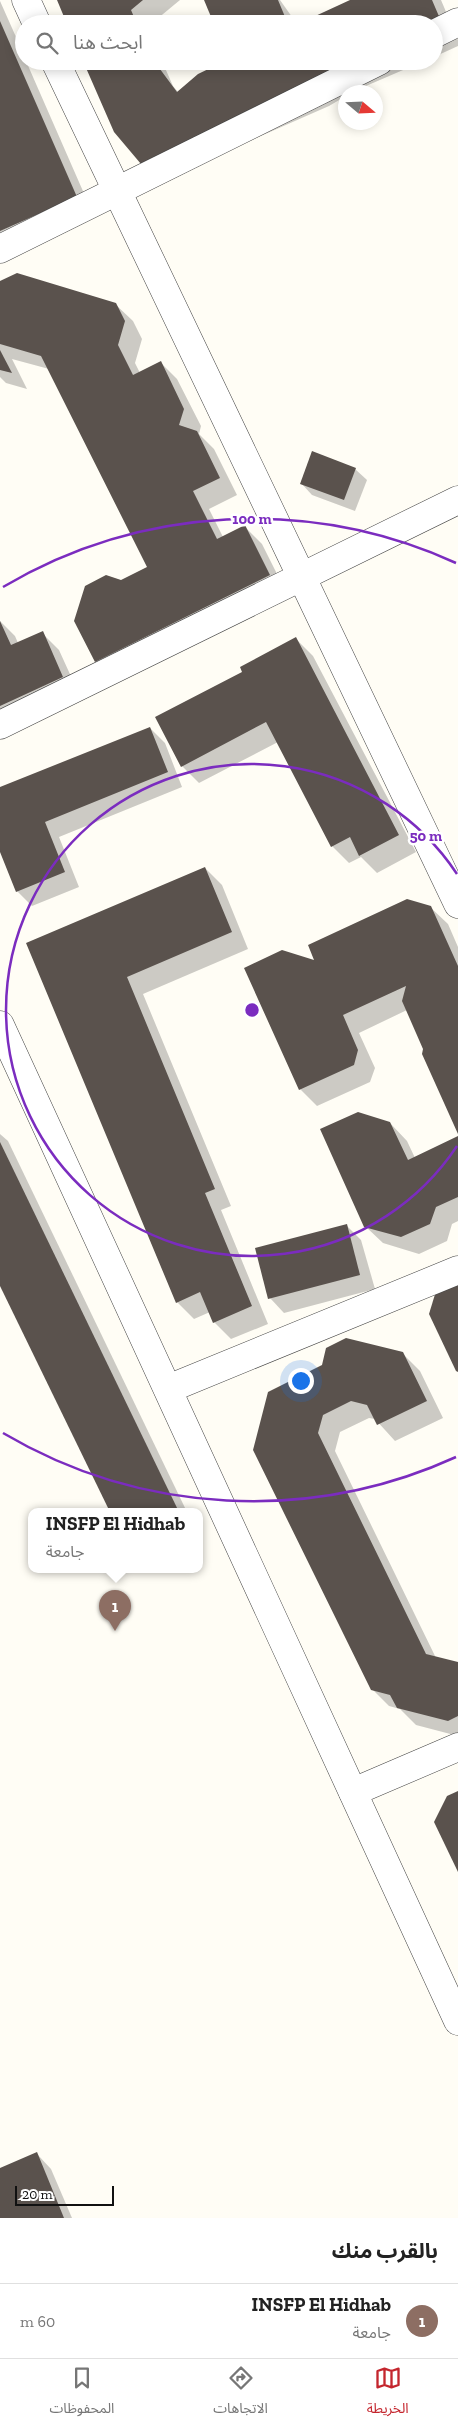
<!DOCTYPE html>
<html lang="ar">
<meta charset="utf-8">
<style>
:root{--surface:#fff;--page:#f6f6f6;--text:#222;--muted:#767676;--line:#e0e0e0;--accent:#c4262e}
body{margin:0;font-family:"Zilla Slab","Noto Sans Arabic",serif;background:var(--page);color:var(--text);direction:rtl}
.compass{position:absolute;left:338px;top:85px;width:45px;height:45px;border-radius:50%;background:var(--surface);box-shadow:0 2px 12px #0003;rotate:109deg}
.scale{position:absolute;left:15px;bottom:12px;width:99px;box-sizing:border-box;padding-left:5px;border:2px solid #111;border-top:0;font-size:14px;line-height:18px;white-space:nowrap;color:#111;-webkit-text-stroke:4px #fff;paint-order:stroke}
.you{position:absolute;left:300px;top:1380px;width:18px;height:18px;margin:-12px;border:4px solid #fff;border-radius:50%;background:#1a73e8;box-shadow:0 0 0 8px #1a73e833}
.badge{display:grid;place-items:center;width:32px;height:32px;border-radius:50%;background:var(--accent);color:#fff;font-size:16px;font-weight:700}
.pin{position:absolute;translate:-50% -41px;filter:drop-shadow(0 1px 2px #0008)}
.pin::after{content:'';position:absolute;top:26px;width:18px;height:15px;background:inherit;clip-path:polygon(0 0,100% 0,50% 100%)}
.popup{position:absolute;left:28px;top:1508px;width:175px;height:65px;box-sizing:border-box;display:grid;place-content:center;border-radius:10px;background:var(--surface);filter:drop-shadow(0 1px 4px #0005);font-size:16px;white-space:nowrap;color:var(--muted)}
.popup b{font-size:19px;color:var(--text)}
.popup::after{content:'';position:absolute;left:50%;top:100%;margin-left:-10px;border:10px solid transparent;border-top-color:var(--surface)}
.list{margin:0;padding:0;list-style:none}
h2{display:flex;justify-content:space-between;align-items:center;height:65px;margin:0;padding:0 20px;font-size:21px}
h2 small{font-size:16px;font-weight:400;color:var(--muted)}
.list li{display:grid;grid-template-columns:32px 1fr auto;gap:15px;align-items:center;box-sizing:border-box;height:75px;padding:0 20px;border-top:1px solid var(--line)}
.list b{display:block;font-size:19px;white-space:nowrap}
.list p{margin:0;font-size:16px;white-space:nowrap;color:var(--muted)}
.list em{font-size:16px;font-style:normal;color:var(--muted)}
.icon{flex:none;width:28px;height:28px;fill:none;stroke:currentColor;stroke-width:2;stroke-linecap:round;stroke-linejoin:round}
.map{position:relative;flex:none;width:458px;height:2218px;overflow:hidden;direction:ltr}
.search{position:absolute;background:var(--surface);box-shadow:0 2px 12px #0003;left:15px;right:15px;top:15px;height:55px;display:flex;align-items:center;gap:12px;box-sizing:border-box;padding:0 18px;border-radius:28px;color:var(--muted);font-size:19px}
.sheet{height:140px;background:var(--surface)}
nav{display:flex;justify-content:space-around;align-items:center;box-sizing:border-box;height:70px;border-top:1px solid var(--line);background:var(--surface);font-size:14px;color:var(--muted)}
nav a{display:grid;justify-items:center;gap:2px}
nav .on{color:var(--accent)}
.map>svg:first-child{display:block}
.shadow{fill:#0003}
.building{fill:#5a524d}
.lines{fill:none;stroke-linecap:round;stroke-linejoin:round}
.street-casing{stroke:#444;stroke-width:29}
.street{stroke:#fff;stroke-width:28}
.ring{fill:none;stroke:#7b2cbf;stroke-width:2.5}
.centre{fill:#7b2cbf;stroke:#fff;stroke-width:2.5}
.ring-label{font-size:15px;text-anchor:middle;font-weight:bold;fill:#7b2cbf;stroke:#fff;stroke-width:5;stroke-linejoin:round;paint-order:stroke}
</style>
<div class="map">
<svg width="458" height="2218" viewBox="0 0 458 2218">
<rect width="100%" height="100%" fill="#fffdf5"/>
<g class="shadow">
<polygon points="58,0 180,0 151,24 69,24"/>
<polygon points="205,0 280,0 297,24 216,24"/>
<polygon points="351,0 441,0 458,40 458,46 434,57 434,24"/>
<polygon points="0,1 24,55 24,61 26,61 93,214 0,255"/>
<polygon points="85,61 162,61 173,86 178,92 226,61 424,61 352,92 346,92 346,96 329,106 159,181"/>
<polygon points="0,283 115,304 133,321 142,339 135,363 140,373 160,362 177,379 201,426 199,434 214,449 237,495 209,509 223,537 245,527 262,544 286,592 113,679 96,662 75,621 121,581 148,567 49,369 12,359 27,389 6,383 0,377"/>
<polygon points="355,469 367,480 355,511 312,495 301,483"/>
<polygon points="0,621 15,636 18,643 42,633 59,650 79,694 0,730"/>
<polygon points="296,639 313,656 416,852 377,873 361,857 349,863 332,846 278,742 199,783 182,766 244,672"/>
<polygon points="150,728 165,743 182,787 59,837 79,887 32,906 17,891 0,849 0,789"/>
<polygon points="205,868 222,885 248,949 143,994 231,1206 221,1210 268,1324 231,1339 214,1322 210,1312 194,1319 177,1302 28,943"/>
<polygon points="430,907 448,924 458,947 458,1131 407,1010 359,1033 375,1068 370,1082 317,1106 300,1089 317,962"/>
<polygon points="390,1123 407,1141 415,1158 458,1138 458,1221 452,1224 447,1241 419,1254 383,1243 365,1226"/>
<polygon points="0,1134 8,1141 187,1512 111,1512 0,1283"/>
<polygon points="346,1225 361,1240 375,1289 284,1313 270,1298"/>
<polygon points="402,1353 420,1371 443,1418 395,1441 375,1419 369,1418 340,1432 335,1451 436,1658 458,1663 458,1736 416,1725 400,1709 389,1706 372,1689 255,1450"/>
<polygon points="37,2154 51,2169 72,2218 0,2218 0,2169"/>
</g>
<g class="building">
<polygon points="57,0 143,0 131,10 137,24 67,24"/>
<polygon points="204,0 278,0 288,24 214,24"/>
<polygon points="350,0 432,0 444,28 434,24 298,24"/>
<polygon points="0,21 77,197 0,231"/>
<polygon points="83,61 154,61 177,92 198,74 225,61 368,61 141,164 114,132"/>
<polygon points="17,273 116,303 125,321 118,345 133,375 161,361 184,409 179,425 197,431 220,478 193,491 217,539 245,525 270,575 95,662 74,621 85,586 106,575 121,580 147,567 41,356 0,344 0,281"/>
<polygon points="0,350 12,373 0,370"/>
<polygon points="312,451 356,468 344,500 300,484"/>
<polygon points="0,621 11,645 43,631 63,677 0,706"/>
<polygon points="296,637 399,835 359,856 350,837 331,847 266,722 181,767 155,717 242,672 240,667"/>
<polygon points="150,727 168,772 45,822 65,872 16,892 0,852 0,787"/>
<polygon points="205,867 232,932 127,977 215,1189 205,1193 252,1306 213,1323 200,1292 176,1303 26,943"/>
<polygon points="407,899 431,906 458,966 458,1134 422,1054 423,1049 402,1001 406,986 343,1015 358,1050 354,1065 299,1090 244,968 282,950 314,960 308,945"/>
<polygon points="358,1112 390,1122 408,1160 458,1136 458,1197 436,1207 430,1224 401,1237 364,1227 320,1129"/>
<polygon points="0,1142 179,1512 110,1512 0,1286"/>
<polygon points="347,1224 360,1275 268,1299 255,1248"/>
<polygon points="458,1280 458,1372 456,1371 429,1314 436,1291"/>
<polygon points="346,1338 403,1352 427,1401 377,1425 367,1405 351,1401 323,1415 318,1433 426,1654 458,1662 458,1716 448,1721 397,1708 390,1695 371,1690 253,1450 268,1392 322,1365 326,1348"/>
<polygon points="458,1791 458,1872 434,1822 447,1796"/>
<polygon points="37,2152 64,2218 0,2218 0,2168"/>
</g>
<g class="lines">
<defs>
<g id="street">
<polyline points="26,0 37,24"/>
<polyline points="434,34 458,22"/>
<polyline points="55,61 458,904"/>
<polyline points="0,249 379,61"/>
<polyline points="0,725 458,500"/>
<polyline points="0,1025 458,2021"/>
<polyline points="168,1389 458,1270"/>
<polyline points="353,1792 458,1747"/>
</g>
</defs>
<use href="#street" class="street-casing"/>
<use href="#street" class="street"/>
</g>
<g class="ring">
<path d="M457 1146A246 246 0 1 1 457 874"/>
<path d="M456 1457A491 491 0 0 1 3 1433M3 587A491 491 0 0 1 456 563"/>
</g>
<circle cx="252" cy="1010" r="8" class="centre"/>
<g class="ring-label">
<text x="252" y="524">100 m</text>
<text x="426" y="841">50 m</text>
</g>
</svg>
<svg class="compass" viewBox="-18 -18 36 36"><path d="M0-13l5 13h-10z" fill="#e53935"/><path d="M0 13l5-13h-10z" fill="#767676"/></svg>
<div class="scale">20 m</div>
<div class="you"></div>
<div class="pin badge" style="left:115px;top:1631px;background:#8d6e63">1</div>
<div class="popup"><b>INSFP El Hidhab</b>جامعة</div>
<div class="search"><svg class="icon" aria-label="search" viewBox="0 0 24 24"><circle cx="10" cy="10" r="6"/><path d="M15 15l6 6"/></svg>ابحث هنا</div>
</div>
<section class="sheet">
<h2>بالقرب منك<small></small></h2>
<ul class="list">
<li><span class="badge" style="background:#8d6e63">1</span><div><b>INSFP El Hidhab</b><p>جامعة</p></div><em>60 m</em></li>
</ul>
</section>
<nav>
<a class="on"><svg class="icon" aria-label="map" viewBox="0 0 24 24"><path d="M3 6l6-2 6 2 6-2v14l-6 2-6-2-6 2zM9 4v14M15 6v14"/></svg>الخريطة</a>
<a><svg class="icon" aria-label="directions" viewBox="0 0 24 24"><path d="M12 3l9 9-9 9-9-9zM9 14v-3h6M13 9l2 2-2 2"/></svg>الاتجاهات</a>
<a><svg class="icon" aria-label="saved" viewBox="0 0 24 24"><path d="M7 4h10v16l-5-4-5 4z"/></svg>المحفوظات</a>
</nav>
